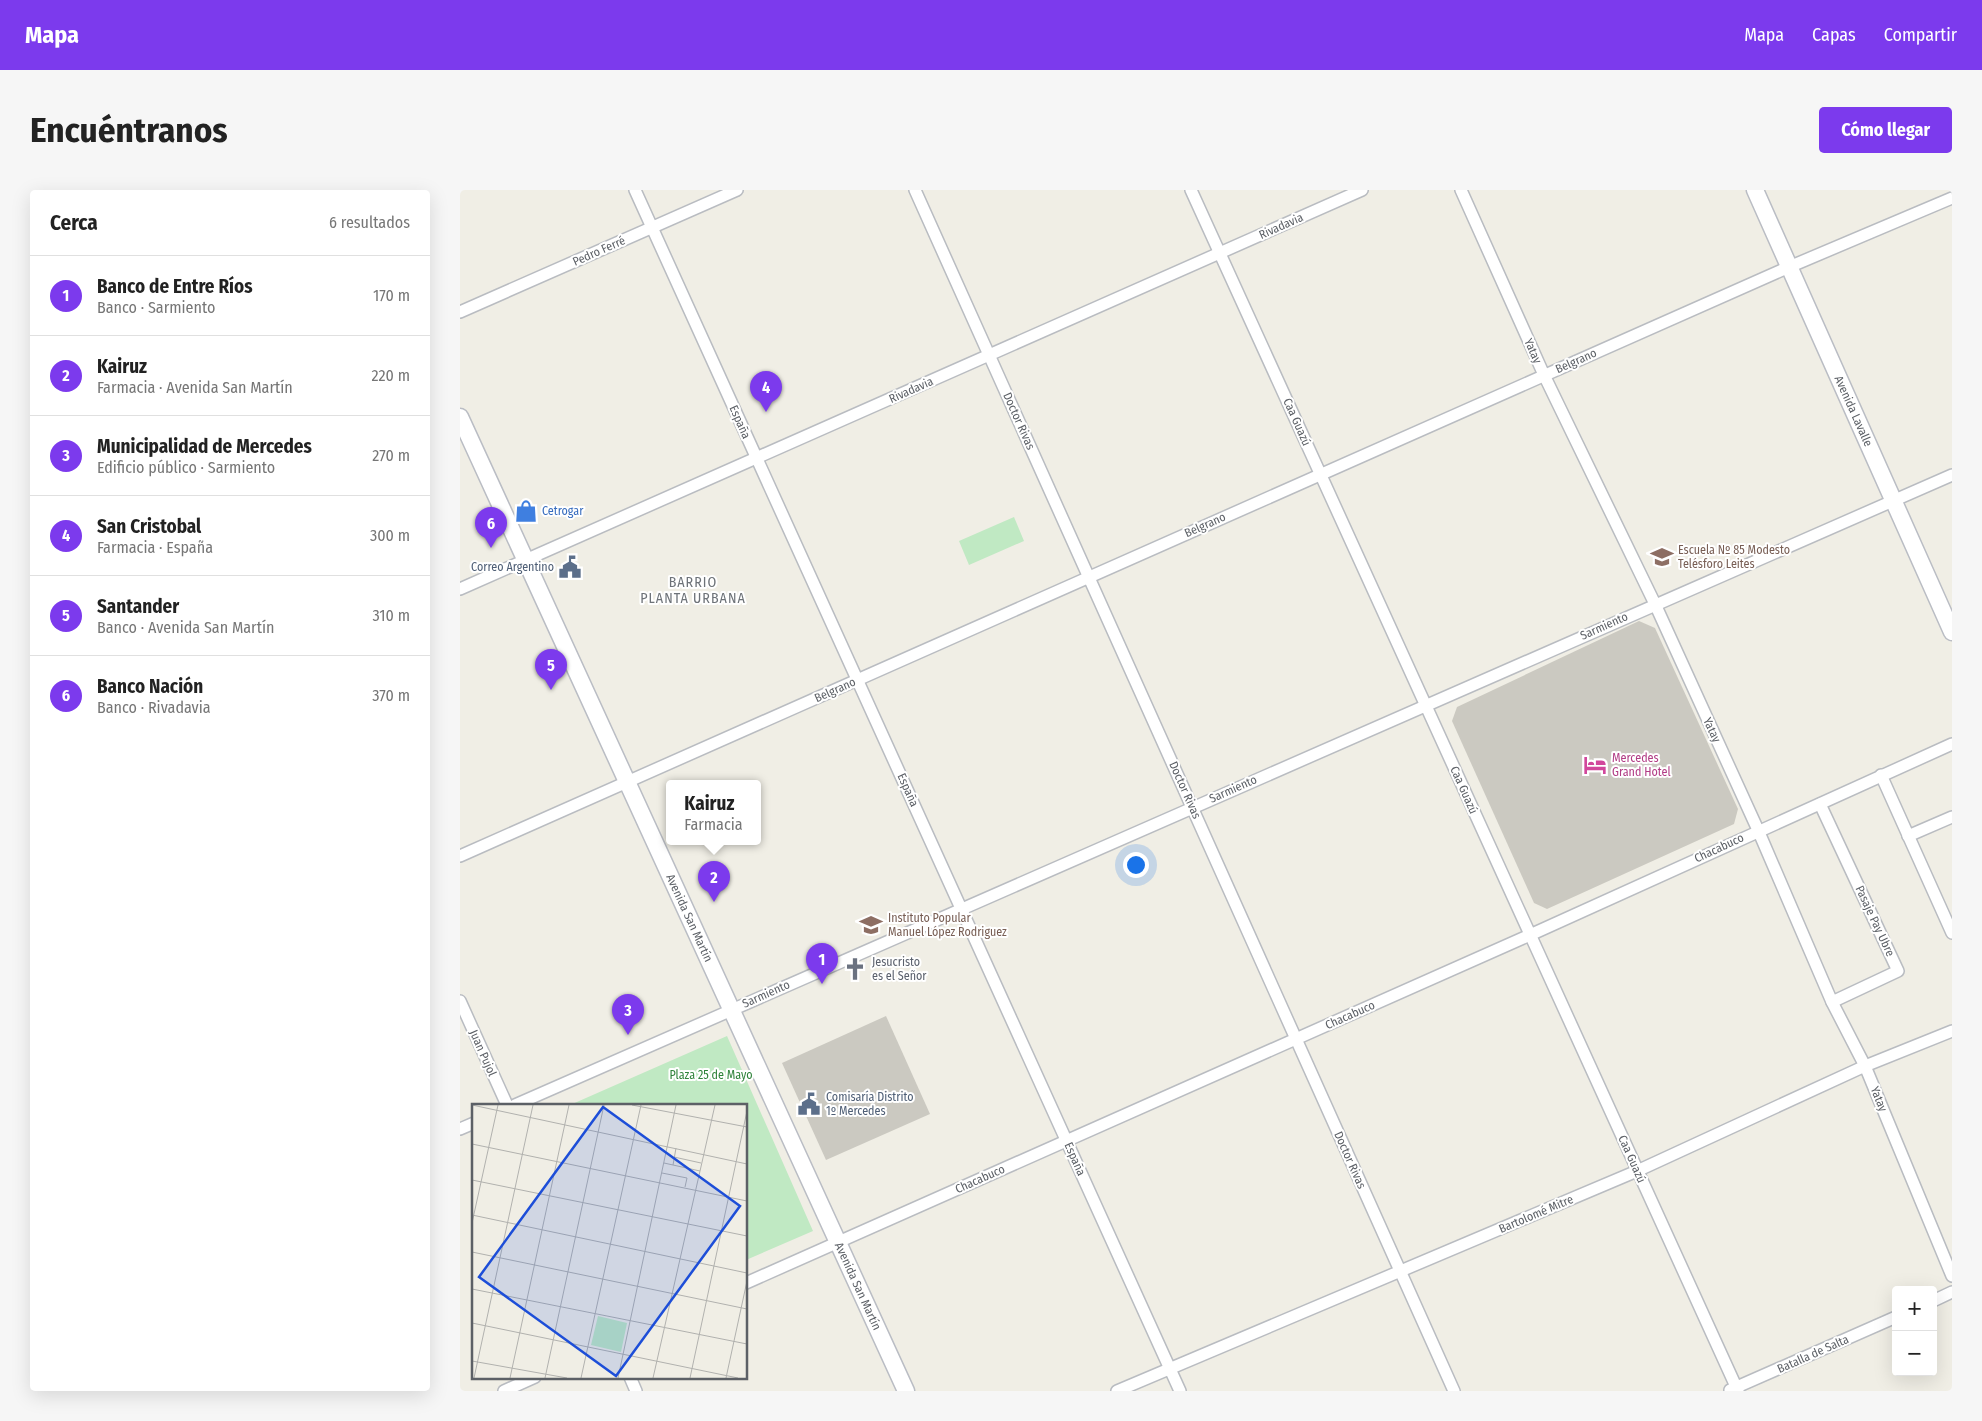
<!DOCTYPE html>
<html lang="es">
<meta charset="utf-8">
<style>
:root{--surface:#fff;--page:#f6f6f6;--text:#222;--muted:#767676;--line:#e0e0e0;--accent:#7c3aed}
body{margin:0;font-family:"Fira Sans Condensed",sans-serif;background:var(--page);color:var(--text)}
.controls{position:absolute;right:15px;bottom:15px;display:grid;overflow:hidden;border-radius:5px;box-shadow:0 5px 20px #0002}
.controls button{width:45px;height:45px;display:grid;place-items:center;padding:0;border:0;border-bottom:1px solid var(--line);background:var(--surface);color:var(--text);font:25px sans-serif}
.you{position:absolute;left:675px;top:674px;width:18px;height:18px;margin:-12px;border:4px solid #fff;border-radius:50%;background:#1a73e8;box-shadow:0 0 0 8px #1a73e833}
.badge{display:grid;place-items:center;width:32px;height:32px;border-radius:50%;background:var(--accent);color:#fff;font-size:16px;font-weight:700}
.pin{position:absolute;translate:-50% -41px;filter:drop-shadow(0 1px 2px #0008)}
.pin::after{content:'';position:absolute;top:26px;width:18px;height:15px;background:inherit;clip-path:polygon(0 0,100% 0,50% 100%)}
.popup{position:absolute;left:206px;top:590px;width:95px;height:65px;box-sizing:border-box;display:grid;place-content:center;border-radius:5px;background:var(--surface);filter:drop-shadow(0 1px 4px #0005);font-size:16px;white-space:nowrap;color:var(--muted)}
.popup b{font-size:19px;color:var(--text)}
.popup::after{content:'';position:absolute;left:50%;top:100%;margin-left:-10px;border:10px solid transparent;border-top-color:var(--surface)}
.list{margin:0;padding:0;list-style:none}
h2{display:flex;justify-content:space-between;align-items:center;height:65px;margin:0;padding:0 20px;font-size:21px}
h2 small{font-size:16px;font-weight:400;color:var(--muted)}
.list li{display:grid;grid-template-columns:32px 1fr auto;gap:15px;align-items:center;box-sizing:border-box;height:80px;padding:0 20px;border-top:1px solid var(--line)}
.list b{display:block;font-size:19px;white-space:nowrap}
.list p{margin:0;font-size:16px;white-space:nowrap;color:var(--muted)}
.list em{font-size:16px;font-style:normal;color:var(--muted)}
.map{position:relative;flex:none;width:1492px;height:1201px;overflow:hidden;border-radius:5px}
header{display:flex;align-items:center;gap:30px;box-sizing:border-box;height:70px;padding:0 25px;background:var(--accent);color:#fff}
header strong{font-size:24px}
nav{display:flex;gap:28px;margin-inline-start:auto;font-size:18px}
.intro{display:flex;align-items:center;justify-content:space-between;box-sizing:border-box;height:120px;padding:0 30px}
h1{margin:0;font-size:35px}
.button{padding:12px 22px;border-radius:5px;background:var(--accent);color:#fff;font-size:18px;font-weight:700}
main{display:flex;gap:30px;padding:0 30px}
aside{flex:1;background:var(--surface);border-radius:5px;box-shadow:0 5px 20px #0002}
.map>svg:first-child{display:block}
.green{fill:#c0e9c3}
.building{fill:#cbc9c1}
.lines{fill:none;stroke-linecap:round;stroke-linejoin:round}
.street-casing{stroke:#b9bcc1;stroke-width:14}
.secondary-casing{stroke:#babdc4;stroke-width:19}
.street{stroke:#fff;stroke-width:11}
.secondary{stroke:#fff;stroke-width:16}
.labels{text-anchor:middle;stroke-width:4;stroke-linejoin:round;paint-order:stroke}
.street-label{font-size:12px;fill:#5c6066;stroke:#fff}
.shop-label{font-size:12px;fill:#366cbe;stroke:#fff;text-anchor:start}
.education-label{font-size:12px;fill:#785e54;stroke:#fff;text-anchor:start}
.service-label{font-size:12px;fill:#4e5e75;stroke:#fff;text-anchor:end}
.hotel-label{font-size:12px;fill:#b23c85;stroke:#fff;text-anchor:start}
.worship-label{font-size:12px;fill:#5b616d;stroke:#fff;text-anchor:start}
.park-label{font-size:12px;fill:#2f833a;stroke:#fff}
.neighbourhood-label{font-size:14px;letter-spacing:1px;fill:#6d7278;stroke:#fff}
.inset-road{fill:none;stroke:#b1b1ae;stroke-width:1}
.view{fill:#1d4ed8;fill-opacity:0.15;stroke:#1d4ed8;stroke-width:2.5}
.inset-edge{fill:none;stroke:#5c6066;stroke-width:2.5}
</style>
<header>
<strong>Mapa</strong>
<nav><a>Mapa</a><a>Capas</a><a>Compartir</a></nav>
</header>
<div class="intro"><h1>Encuéntranos</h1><a class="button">Cómo llegar</a></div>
<main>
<aside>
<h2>Cerca<small>6 resultados</small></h2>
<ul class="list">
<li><span class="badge">1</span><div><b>Banco de Entre Ríos</b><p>Banco · Sarmiento</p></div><em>170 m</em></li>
<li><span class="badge">2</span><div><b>Kairuz</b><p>Farmacia · Avenida San Martín</p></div><em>220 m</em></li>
<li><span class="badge">3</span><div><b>Municipalidad de Mercedes</b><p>Edificio público · Sarmiento</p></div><em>270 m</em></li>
<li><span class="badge">4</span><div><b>San Cristobal</b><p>Farmacia · España</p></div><em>300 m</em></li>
<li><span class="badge">5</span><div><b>Santander</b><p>Banco · Avenida San Martín</p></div><em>310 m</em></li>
<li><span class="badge">6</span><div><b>Banco Nación</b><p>Banco · Rivadavia</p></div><em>370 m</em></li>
</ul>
</aside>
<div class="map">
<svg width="1492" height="1201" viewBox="0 0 1492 1201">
<rect width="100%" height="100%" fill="#f0eee5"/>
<g class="green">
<polygon points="554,327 564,351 509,375 499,351"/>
<polygon points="267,846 353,1041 286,1070 286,915 110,915"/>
</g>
<g class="building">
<polygon points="1179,431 1195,438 1278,619 1274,634 1087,719 1074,713 992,531 997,517"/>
<polygon points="426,826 470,924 366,970 322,873"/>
</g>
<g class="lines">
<defs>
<g id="street">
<polyline points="175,0 720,1201"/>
<polyline points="455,0 994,1201"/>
<polyline points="731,0 1278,1201"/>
<polyline points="1001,0 1084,185 1195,414 1298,640 1372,812 1405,876 1492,1086"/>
<polyline points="0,122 277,0"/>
<polyline points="0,399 902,0"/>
<polyline points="1421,585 1492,743"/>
<polyline points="1360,614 1438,781 1372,812"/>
<polyline points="1448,646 1492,627"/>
<polyline points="0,666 1329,77 1492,8"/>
<polyline points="0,811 47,915"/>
<polyline points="55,915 1492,285"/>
<polyline points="0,939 14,933"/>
<polyline points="286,1093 1070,745 1492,554"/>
<polyline points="1473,1111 1492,1102"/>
<polyline points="170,1187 176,1201"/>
<polyline points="1270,1200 1436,1127"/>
<polyline points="44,1201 75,1187"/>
<polyline points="657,1201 1177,981 1405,876 1492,841"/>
</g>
<g id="secondary">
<path id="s1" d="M 1295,0 L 1492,442"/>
<path id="s2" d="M 0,227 L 446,1201"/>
</g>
</defs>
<use href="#street" class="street-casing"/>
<use href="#secondary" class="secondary-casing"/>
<use href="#street" class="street"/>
<use href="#secondary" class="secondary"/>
</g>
<defs>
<symbol id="shop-bare" viewBox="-9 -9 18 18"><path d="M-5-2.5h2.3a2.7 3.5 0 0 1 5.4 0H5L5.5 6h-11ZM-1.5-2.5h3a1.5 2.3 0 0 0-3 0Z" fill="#3f7fe0" stroke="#fff" stroke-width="2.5" paint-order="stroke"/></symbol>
<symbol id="school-bare" viewBox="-9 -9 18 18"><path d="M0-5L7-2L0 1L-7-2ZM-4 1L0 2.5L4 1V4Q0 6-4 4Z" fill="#8d6e63" stroke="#fff" stroke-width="2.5" paint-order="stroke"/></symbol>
<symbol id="civic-bare" viewBox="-9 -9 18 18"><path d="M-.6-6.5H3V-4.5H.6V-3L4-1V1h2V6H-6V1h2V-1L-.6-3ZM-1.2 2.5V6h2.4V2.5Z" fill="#5c6f8a" stroke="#fff" stroke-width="2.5" paint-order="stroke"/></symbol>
<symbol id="hotel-bare" viewBox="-9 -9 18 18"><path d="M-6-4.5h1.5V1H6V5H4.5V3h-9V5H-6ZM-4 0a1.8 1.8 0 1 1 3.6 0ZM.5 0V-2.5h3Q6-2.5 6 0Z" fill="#d1479c" stroke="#fff" stroke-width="2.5" paint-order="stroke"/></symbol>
<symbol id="church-bare" viewBox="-9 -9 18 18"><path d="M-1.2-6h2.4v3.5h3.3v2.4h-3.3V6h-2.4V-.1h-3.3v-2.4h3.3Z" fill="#6b7280" stroke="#fff" stroke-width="2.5" paint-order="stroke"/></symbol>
</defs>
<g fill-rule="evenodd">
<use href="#shop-bare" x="50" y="305" width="32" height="32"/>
<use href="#school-bare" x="1186" y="351" width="32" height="32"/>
<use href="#civic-bare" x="94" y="361" width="32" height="32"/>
<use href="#hotel-bare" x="1119" y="559" width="32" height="32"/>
<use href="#school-bare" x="395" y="719" width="32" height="32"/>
<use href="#church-bare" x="379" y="763" width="32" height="32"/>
<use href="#civic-bare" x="333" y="898" width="32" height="32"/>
</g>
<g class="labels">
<g class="street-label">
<text transform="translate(821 36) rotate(-24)" y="4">Rivadavia</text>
<text transform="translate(139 61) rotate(-24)" y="4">Pedro Ferré</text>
<text transform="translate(1073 161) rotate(66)" y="4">Yatay</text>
<text transform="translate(1116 171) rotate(-24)" y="4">Belgrano</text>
<text transform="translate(451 200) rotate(-24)" y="4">Rivadavia</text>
<text dy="4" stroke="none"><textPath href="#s1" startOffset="242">Avenida Lavalle</textPath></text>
<text transform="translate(559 231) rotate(66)" y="4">Doctor Rivas</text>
<text transform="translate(280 232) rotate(66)" y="4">España</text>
<text transform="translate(837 232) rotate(66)" y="4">Caa Guazú</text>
<text transform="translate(745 335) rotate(-24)" y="4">Belgrano</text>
<text transform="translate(1144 436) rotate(-24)" y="4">Sarmiento</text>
<text transform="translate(375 500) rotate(-24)" y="4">Belgrano</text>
<text transform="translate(1252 540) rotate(65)" y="4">Yatay</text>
<text transform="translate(773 599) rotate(-24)" y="4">Sarmiento</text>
<text transform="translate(448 600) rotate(66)" y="4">España</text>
<text transform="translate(725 600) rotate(66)" y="4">Doctor Rivas</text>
<text transform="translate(1004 600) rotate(66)" y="4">Caa Guazú</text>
<text transform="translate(1259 658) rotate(-25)" y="4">Chacabuco</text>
<text dy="4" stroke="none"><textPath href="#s2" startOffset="551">Avenida San Martín</textPath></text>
<text transform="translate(1415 731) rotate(65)" y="4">Pasaje Pay Ubre</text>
<text transform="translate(306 804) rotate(-24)" y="4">Sarmiento</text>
<text transform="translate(890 825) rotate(-24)" y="4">Chacabuco</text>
<text transform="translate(23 863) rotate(66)" y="4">Juan Pujol</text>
<text transform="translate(1419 909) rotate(68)" y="4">Yatay</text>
<text transform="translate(615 969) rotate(66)" y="4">España</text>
<text transform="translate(1172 969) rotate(66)" y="4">Caa Guazú</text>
<text transform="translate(890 970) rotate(66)" y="4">Doctor Rivas</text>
<text transform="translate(520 989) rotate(-24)" y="4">Chacabuco</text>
<text transform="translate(1076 1024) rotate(-23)" y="4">Bartolomé Mitre</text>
<text dy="4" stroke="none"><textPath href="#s2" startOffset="956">Avenida San Martín</textPath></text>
<text transform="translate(1353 1164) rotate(-24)" y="4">Batalla de Salta</text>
</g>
<g class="shop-label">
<text x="82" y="325">Cetrogar</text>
</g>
<g class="education-label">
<text x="1218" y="364">Escuela Nº 85 Modesto<tspan x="1218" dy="14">Telésforo Leites</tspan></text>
<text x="428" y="732">Instituto Popular<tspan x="428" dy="14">Manuel López Rodriguez</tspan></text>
</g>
<g class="service-label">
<text x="94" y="381">Correo Argentino</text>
<text x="366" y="911" text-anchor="start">Comisaría Distrito<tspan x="366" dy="14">1º Mercedes</tspan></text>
</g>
<g class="hotel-label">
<text x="1152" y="572">Mercedes<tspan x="1152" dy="14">Grand Hotel</tspan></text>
</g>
<g class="worship-label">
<text x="412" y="776">Jesucristo<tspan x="412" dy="14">es el Señor</tspan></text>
</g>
<g class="park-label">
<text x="251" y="889">Plaza 25 de Mayo</text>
</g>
<g class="neighbourhood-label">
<text x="233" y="397">BARRIO<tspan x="233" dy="16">PLANTA URBANA</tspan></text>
</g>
</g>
<g transform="translate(12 914)">
<rect width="275" height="275" fill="#f0eee5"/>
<path d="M 126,212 L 155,219 L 149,248 L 119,241 Z" fill="#c0e9c3"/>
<path class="inset-road" d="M 0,1 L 275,60M 160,1 L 275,23M 0,40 L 275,97M 202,53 L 229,59M 192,59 L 228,67M 201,61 L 204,44M 190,69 L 215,74 L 213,83M 0,76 L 275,132M 0,111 L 275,169M 0,119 L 26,1M 0,148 L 275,205M 0,185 L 275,240M 0,219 L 266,274M 0,257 L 95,274M 2,274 L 61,1M 38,274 L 97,1M 73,274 L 132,1M 109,274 L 169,1M 146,274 L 204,1M 181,274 L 243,1M 218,274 L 275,7M 254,274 L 275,177"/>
<path class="view" d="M 131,3 L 268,102 L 144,272 L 7,173 Z"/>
<rect width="275" height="275" class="inset-edge"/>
</g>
</svg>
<div class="controls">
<button>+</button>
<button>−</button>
</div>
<div class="you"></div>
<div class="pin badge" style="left:362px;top:794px">1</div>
<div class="pin badge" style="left:254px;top:712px">2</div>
<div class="popup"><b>Kairuz</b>Farmacia</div>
<div class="pin badge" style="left:168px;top:845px">3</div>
<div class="pin badge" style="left:306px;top:222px">4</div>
<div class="pin badge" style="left:91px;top:500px">5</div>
<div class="pin badge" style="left:31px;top:358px">6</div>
</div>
</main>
